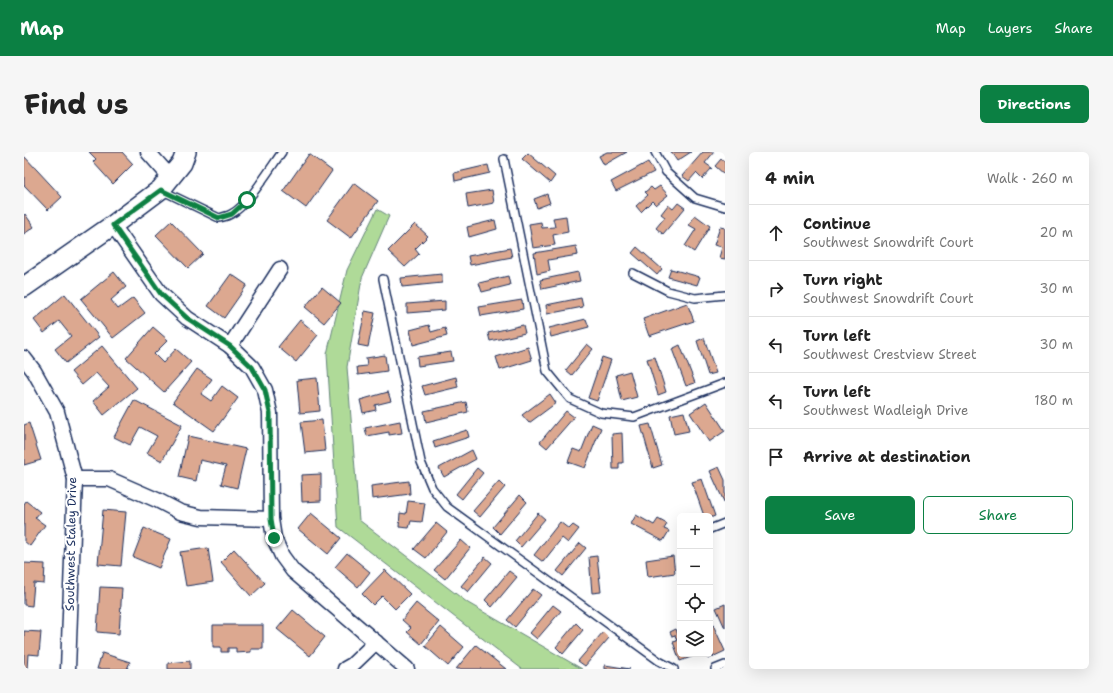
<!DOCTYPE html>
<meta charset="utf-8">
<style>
:root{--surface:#fff;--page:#f6f6f6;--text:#222;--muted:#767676;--line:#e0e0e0;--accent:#0b8043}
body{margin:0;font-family:"Shantell Sans",sans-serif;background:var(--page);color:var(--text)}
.controls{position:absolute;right:12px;bottom:12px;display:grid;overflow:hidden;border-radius:6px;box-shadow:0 4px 16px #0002}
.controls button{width:36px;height:36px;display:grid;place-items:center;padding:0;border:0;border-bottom:1px solid var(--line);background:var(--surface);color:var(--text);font:20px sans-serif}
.stop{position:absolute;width:12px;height:12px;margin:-9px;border:3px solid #0b8043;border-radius:50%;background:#fff}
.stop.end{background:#0b8043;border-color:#fff;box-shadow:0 1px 4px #0008}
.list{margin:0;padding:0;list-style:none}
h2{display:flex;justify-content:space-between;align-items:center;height:52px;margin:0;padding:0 16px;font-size:17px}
h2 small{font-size:13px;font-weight:400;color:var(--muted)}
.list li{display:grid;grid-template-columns:26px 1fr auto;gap:12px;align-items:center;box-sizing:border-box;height:56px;padding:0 16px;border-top:1px solid var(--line)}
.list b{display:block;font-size:15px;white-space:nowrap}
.list p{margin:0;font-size:13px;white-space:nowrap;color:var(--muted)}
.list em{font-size:13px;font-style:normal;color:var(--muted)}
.actions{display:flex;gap:8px;padding:12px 16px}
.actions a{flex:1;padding:9px 0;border:1px solid var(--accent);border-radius:6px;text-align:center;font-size:14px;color:var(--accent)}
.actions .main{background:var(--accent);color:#fff}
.icon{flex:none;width:22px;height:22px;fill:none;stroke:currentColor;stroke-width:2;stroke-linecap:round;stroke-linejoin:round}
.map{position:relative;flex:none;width:701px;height:517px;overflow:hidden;border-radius:6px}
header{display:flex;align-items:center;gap:24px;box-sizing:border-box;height:56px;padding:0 20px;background:var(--accent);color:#fff}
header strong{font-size:19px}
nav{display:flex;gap:22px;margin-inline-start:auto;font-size:14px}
.intro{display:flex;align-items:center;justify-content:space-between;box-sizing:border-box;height:96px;padding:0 24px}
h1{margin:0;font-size:28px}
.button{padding:10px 18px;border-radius:6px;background:var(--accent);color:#fff;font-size:14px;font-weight:700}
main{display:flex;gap:24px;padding:0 24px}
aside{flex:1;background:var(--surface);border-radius:6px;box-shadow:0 4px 16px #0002}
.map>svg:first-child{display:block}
.green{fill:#afda98;stroke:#65847b}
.building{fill:#dca890;stroke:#1b2f5e}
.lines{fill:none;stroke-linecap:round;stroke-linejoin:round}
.lane-casing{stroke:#1b2f5e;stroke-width:10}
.street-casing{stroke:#1b2f5e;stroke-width:17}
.secondary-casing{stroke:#1b2f5e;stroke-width:22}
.lane{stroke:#fff;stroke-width:7}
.street{stroke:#fff;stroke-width:14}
.secondary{stroke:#fff;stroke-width:19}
.route{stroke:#0b8043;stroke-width:5}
.labels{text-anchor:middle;stroke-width:4;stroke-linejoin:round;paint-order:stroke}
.street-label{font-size:12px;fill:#1b2f5e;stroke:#fff}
</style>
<header>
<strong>Map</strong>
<nav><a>Map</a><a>Layers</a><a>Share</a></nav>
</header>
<div class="intro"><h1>Find us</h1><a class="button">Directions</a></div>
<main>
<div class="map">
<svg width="701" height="517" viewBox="0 0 701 517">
<rect width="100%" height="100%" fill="#fff"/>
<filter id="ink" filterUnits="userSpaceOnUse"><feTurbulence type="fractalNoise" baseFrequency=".025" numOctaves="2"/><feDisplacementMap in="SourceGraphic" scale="8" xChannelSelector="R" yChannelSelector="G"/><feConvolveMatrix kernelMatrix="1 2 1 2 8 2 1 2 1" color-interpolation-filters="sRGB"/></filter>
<g filter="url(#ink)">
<polygon class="green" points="353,57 365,64 338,126 323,215 335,368 444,451 558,517 498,517 314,375 303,202 323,118"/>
<g class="building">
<polygon points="65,0 98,0 109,12 89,32 69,10 72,7"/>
<polygon points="583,0 603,0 580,13 575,4"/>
<polygon points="647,0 667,0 653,9"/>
<polygon points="679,0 690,0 681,11 688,16 678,27 672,21 665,29 658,24"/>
<polygon points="504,1 531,24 526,31 498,7"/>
<polygon points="285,2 308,19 282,56 259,39"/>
<polygon points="0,4 38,45 24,58 0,33"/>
<polygon points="697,7 701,10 701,23 691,14"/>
<polygon points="624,10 630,20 592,39 587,30"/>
<polygon points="464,13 466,21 431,29 430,21"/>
<polygon points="330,31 354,49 327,86 303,68"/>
<polygon points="636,34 644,43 632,53 628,49 617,60 612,54 624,43 621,40 627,35 630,38"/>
<polygon points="468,38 470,51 444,56 442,42"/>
<polygon points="523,42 526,51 513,56 510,47"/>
<polygon points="654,51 661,56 639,82 632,76 641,65 637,62 644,53 649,57"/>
<polygon points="1,62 10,75 0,82 0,63"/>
<polygon points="671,63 686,74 670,100 661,94 672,77 665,73"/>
<polygon points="542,64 544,80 529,83 531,93 509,96 505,72 517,70 518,76 531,75 529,66"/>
<polygon points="471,68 473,77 445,85 443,75"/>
<polygon points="147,69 179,102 164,116 132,83"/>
<polygon points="391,72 404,84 391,97 395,102 381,115 364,99"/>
<polygon points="696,75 701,76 701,107 695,106 698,95 690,93"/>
<polygon points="552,94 554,103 524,108 526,119 513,122 510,101"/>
<polygon points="613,95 638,117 633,123 608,101"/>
<polygon points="486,96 488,105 446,113 444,104"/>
<polygon points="647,117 676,125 673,133 644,125"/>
<polygon points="90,120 102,135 87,148 94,157 109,146 121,161 89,186 57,147"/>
<polygon points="554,120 556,129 518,137 516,128"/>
<polygon points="207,122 223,133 200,166 184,154"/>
<polygon points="418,122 418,131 378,135 377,126"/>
<polygon points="484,124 486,133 458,140 455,131"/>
<polygon points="298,135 317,151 300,171 281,155"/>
<polygon points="41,142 75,185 42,211 31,197 47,184 35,169 20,181 10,168"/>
<polygon points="557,146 559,155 523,162 522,153"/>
<polygon points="498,148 499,157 457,164 455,155"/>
<polygon points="421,149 421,158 383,161 383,152"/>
<polygon points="663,151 670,169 625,184 619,167"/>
<polygon points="341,159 351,161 344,195 334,193"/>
<polygon points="562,167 565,175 527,185 525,176"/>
<polygon points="276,168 294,183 272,210 254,195"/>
<polygon points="405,173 407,180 421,176 423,184 389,193 386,178"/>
<polygon points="499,173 501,181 466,189 464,181"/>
<polygon points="129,175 144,188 130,202 139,211 152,197 167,210 140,240 102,206"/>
<polygon points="680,186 692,221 684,223 673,189"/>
<polygon points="563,192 569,197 548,223 542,218"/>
<polygon points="656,193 671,231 662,234 648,197"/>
<polygon points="78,194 113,236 80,263 69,249 85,235 72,221 58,233 47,220"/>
<polygon points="504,195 508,208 476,218 472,205"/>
<polygon points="427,200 429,209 394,214 393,205"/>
<polygon points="361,203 363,219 334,223 333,215 343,214 342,206"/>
<polygon points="578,205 587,208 573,249 564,246"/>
<polygon points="631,205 642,240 634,243 623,207"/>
<polygon points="173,217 188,227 177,242 187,249 198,234 214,246 190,279 149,250"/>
<polygon points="606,219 613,245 598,249 592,223"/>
<polygon points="432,225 434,235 401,243 398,234"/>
<polygon points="293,226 296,259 276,261 273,228"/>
<polygon points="364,240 367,249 351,253 352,258 339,261 336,248"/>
<polygon points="526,242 532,251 505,271 498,263"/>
<polygon points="110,248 158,273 138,309 123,301 133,284 116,275 106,293 90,285"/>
<polygon points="442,250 444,260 402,270 400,259"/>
<polygon points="682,250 701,279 685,290 666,261"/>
<polygon points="542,259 550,265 523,296 516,290"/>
<polygon points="660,260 665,279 650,282 646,263"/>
<polygon points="298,268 301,299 281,301 277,270"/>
<polygon points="376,269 378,281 365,283 365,280 343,284 341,276"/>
<polygon points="5,271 17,308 0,313 0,273"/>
<polygon points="568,272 577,276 561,316 544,310 549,297 557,300"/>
<polygon points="626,272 638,313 629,316 617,274"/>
<polygon points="443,278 445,285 411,296 409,289"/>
<polygon points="598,281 599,311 595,311 595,317 589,317 588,282"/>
<polygon points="164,284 222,297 213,336 197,332 202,314 176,308 172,329 155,325"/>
<polygon points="448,298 452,307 420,325 415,316"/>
<polygon points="695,315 701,328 701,352 686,319"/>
<polygon points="453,316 459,321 438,347 432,342"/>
<polygon points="297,322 297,349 278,350 277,323"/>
<polygon points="678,327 691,364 686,366 686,364 680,364 668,330"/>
<polygon points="385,329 386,342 348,347 347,334"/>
<polygon points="475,329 481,335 456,365 449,359"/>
<polygon points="496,343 503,350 476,382 469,375"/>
<polygon points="2,349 16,360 11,366 21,373 6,394 0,389 0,352"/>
<polygon points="384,349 401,351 398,370 387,369 385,376 375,375 376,361 382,362"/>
<polygon points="79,358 102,360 97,414 74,412"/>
<polygon points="287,361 317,386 304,402 274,377"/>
<polygon points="514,361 521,367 497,395 491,389"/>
<polygon points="612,363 630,373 634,367 643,372 640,377 645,379 639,389 607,372"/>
<polygon points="536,370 545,377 549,373 555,377 544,391 538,386 519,410 510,403"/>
<polygon points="412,371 423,380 402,406 390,397"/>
<polygon points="120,376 147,387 135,416 109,405"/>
<polygon points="437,388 446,396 421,427 410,418"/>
<polygon points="556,391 562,396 539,424 533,419"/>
<polygon points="184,396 189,430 162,434 156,400"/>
<polygon points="210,397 241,431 227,444 197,410"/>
<polygon points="323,401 346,420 334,435 311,415"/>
<polygon points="573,404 577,440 568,441 565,405"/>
<polygon points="649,404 651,421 624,425 622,408"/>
<polygon points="461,405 468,411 444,440 437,434"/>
<polygon points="0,411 21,412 20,432 10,431 8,454 0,453"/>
<polygon points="361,418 386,442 371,457 358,444 349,453 338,442"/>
<polygon points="485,419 493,425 468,455 461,448"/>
<polygon points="76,435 98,436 95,482 73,480"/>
<polygon points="509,437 517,443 491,475 483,468"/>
<polygon points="392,451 415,470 397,492 383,480 387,476 378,468"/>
<polygon points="701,452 701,476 692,456"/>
<polygon points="529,453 537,459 513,487 506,481"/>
<polygon points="269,458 301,485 286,504 253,477"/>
<polygon points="686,466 701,499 684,507 682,502 686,502"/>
<polygon points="552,471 559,478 539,502 532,495"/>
<polygon points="189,473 239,473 239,497 227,497 227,500 212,501 212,496 204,496 204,500 197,500 197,495 189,495"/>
<polygon points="417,475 440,495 424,514 401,494"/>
<polygon points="652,477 654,483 656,482 656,502 669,502 670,504 656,509 649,490 653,489 651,483 648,484 646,480"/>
<polygon points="0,479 17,480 15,503 4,502 3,517 0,516"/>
<polygon points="579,480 585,486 561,514 554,509"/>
<polygon points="452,493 482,517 432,517"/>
<polygon points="78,501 106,510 103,517 73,517"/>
<polygon points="166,509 166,517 144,517 144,511"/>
<polygon points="581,513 606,517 581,517"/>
</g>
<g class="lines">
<defs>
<g id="lane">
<polyline points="631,0 642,20 671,46 701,55"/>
<polyline points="480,7 523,219 546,247 577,261 610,265 701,231"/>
<path d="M 137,38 L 195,66 C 199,65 204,64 207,62 C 223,55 247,15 258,0"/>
<polyline points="609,121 644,139 671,146 701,143"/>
<polyline points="359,127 397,310 408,336 423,355 635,509 650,517"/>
<polyline points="686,377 701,371"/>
<polyline points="691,517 701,513"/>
</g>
<g id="street">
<polyline points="124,0 147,26"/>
<polyline points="89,73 137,142 163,166 206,194 228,215 241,238 246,261 247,367 250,386 258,404 269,419 383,517"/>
<polyline points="206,194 256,117"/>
<polyline points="0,206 10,219 33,260 51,327 44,517"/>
<polyline points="51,327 85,327 133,348 156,360 177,365 247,367"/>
<polyline points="321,517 328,513 352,490"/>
</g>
<polyline id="secondary" points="0,135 89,73 137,37 158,11 162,0"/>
</defs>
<use href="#lane" class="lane-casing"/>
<use href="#street" class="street-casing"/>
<use href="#secondary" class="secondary-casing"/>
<use href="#lane" class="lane"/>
<use href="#street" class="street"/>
<use href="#secondary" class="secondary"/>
</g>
</g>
<g class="lines" filter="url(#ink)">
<polyline class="route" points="223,48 208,62 195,66 137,38 89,73 137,142 163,166 206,194 228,215 241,238 246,261 247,367 250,386"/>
</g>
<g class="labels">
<g class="street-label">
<text transform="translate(47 392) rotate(-89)" y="4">Southwest Staley Drive</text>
</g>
</g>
</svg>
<div class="controls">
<button>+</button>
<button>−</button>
<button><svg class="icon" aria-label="locate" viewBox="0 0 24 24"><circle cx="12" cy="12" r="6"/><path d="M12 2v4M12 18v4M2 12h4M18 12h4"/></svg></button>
<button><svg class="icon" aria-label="layers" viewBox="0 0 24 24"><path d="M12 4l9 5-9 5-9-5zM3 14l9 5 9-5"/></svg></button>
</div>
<div class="stop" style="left:223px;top:48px"></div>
<div class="stop end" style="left:250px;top:386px"></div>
</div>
<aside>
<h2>4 min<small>Walk · 260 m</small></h2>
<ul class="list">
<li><svg class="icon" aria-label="ahead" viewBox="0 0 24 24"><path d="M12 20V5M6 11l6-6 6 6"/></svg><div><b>Continue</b><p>Southwest Snowdrift Court</p></div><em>20 m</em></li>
<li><svg class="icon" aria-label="right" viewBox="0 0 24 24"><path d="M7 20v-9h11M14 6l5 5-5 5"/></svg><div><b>Turn right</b><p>Southwest Snowdrift Court</p></div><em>30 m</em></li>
<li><svg class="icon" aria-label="left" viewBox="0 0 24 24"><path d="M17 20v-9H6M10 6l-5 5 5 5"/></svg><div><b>Turn left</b><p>Southwest Crestview Street</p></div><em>30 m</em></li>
<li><svg class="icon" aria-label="left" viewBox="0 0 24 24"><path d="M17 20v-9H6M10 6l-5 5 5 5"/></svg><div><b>Turn left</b><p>Southwest Wadleigh Drive</p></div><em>180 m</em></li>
<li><svg class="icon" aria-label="arrive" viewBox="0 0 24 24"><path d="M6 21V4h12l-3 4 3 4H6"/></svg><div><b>Arrive at destination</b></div></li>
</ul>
<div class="actions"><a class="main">Save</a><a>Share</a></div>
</aside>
</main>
